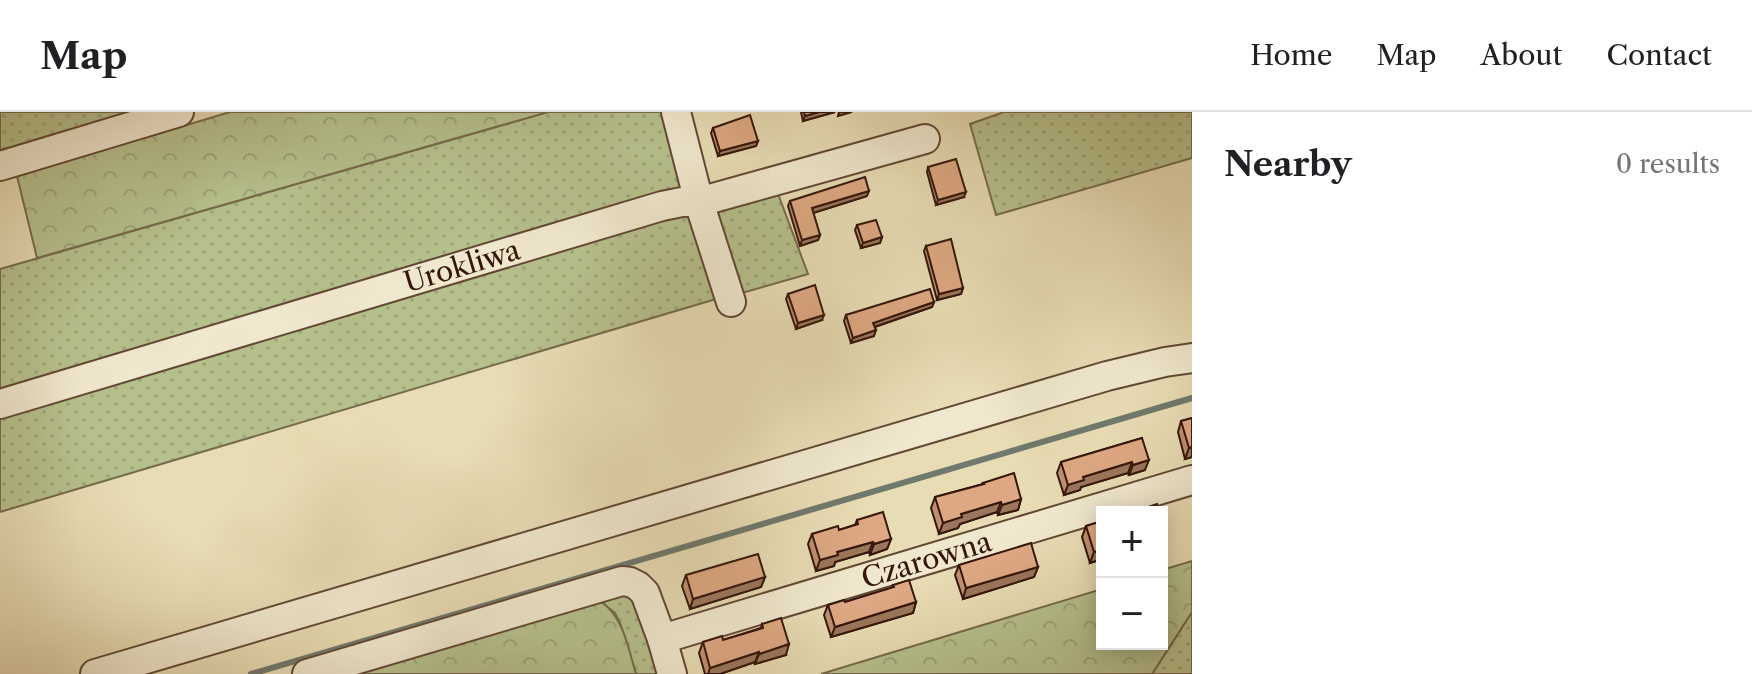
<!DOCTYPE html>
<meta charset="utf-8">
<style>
:root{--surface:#fff;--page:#f2f2f2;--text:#202124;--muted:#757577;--line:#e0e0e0}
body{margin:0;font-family:"Libre Caslon Text",serif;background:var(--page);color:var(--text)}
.controls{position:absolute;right:24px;bottom:24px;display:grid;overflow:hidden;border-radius:0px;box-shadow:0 4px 20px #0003}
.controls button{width:72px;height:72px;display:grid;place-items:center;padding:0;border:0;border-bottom:2px solid var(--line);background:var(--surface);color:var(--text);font:40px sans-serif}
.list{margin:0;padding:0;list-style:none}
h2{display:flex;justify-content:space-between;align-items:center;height:104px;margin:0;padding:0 32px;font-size:34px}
h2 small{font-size:26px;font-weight:400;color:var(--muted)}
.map{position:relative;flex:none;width:1192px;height:562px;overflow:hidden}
header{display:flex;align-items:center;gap:48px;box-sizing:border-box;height:112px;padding:0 40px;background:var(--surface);border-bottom:2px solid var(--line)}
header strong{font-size:38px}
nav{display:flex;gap:44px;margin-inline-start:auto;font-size:28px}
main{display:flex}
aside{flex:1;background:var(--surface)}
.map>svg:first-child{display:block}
.grass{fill:url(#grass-dots);stroke:#766b4b;stroke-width:2}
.forest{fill:url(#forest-crowns);stroke:#766b4b;stroke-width:2}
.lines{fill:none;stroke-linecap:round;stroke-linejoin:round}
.stream{stroke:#70796d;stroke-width:6}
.minor-casing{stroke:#624834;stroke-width:32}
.minor{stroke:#f0e8ce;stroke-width:28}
.wall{fill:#be9071;stroke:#35160a;stroke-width:2}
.shaded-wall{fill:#9b765c;stroke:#35160a;stroke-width:2}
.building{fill:#dda883;stroke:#35160a;stroke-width:2}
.labels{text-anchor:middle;stroke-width:8;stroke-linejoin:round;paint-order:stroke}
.street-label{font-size:28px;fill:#35160a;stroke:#f0e8ce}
</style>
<header>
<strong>Map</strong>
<nav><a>Home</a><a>Map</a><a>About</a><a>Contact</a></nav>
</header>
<main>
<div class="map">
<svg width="1192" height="562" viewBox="0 0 1192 562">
<defs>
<pattern id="grass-dots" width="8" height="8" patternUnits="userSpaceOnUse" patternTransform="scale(2)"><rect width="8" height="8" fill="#b6c08c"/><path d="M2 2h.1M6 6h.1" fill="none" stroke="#9da477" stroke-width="1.8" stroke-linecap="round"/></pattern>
<pattern id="forest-crowns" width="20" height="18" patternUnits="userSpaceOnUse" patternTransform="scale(2)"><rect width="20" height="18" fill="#b6c08c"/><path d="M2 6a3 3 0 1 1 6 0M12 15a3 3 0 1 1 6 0" fill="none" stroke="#9da477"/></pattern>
</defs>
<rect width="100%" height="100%" fill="#e8dcb4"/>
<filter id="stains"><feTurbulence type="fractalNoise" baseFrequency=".0025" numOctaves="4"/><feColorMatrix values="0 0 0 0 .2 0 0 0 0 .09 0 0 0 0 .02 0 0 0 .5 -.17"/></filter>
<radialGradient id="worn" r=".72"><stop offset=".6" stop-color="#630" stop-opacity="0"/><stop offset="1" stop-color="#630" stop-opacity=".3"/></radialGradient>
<g class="grass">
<polygon points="0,0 147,0 0,44"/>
<polygon points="548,0 668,0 683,82 0,283 0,157"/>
<polygon points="1004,0 1192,0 1192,46 996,103 970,12"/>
<polygon points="777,79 808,162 742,181 713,102 717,95"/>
<polygon points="687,94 716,187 0,400 0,299"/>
<polygon points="623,475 641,484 665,562 636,562 620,511 615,501 600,489"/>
<polygon points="1192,500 1192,562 1152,562"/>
</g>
<g class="forest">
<polygon points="230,0 548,0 37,146 17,64"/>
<polygon points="1192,449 1192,500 1152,562 821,562 1102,477 1102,532 1162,532 1162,458"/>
<path d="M 600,489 C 624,505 628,536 636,562 L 351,562 Z"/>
</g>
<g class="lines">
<polyline class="stream" points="251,562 1192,286"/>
<defs>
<g id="minor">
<polyline points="676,0 699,90 731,190"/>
<polyline points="0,54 179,0"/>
<path id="s1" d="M 0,292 L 662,94 L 682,90 L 699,90 L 925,27"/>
<path id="s2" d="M 662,527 L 1192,368"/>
<polyline points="95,562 1107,264 1165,250 1192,246"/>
<polyline points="307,562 622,469 630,470 638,474 645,481 662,527 672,562"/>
</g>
</defs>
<use href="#minor" class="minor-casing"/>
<use href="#minor" class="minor"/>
</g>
<g class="wall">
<polygon points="801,0 835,0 803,9"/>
<polygon points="713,16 758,29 756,34 718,44 711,21"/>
<polygon points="928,55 964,85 936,93 927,60"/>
<polygon points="867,84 813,101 820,123 818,128 800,134 788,94 790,89"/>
<polygon points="857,113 882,125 880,131 861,136 855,118"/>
<polygon points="926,134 963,176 961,182 937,188 924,139"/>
<polygon points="788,182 822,208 796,217 786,187"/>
<polygon points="934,190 932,195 875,215 874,224 851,231 844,209 846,203"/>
<polygon points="1192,306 1192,345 1185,347 1178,320 1181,309"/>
<polygon points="1142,326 1145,358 1129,363 1128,361 1081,375 1080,378 1064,383 1057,361 1061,350"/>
<polygon points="983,371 1021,387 1018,398 998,403 997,400 960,412 958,416 939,422 931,396 935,385 983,372"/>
<polygon points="857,408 891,427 887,437 870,443 869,440 835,450 834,454 816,459 808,432 812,422 839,418 855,413"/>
<polygon points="1102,409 1102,447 1090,451 1082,425 1086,414"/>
<polygon points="959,453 1038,455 1034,465 963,487 955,463"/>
<polygon points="686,463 765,465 761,475 690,497 682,474"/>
<polygon points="893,473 916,490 913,501 831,525 824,503 828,493 845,490 892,476"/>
<polygon points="762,512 786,543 755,552 755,550 720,562 705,562 699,541 703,530 723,528 761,516"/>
</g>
<g class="shaded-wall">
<polygon points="819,0 835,0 803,9 805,4"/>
<polygon points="839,0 852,0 838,4"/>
<polygon points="758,29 756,34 718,44 720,39"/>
<polygon points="869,79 867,84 810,102 812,96"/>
<polygon points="966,80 964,85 936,93 938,88"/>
<polygon points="820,123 818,128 800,134 802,128"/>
<polygon points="882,125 880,131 861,136 863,131"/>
<polygon points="963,176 961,182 937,188 939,182"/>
<polygon points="934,190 932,195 871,216 873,211"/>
<polygon points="824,203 822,208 796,217 798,211"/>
<polygon points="876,218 874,224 851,231 853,226"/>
<polygon points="1192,335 1192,345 1185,347 1189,336"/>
<polygon points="1149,348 1145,358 1129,363 1133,353"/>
<polygon points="1132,350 1128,361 1081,375 1080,378 1064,383 1068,373 1083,365"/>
<polygon points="1021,387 1018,398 998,403 1002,393"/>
<polygon points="1001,390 997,400 960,412 958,416 939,422 943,411 961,402"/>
<polygon points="891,427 887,437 870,443 874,432"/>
<polygon points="873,430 869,440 835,450 834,454 816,459 820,448 837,440"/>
<polygon points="1102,438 1102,447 1090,451 1094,440"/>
<polygon points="1038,455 1034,465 963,487 966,476"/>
<polygon points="765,465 761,475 690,497 693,487"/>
<polygon points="916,490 913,501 831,525 835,515"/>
<polygon points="789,532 786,543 755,552 759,542"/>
<polygon points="759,540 755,550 720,562 708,562 710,556"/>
</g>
<g class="building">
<polygon points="804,0 819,0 805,4"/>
<polygon points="750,3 758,29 720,39 713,16"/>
<polygon points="956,47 966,80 938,88 928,55"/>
<polygon points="865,65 869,79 812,96 820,123 802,128 790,89"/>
<polygon points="876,108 882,125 863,131 857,113"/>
<polygon points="951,127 963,176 939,182 926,134"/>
<polygon points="815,173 824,203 798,211 788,182"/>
<polygon points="930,177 934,190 873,211 876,218 853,226 846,203"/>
<polygon points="1192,306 1192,335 1189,336 1181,309"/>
<polygon points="1142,326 1149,348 1133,353 1132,350 1083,365 1084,368 1068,373 1061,350"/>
<polygon points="1014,361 1021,387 1002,393 1001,390 961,402 962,405 943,411 935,385 984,372 983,371"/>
<polygon points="1157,392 1159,400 1140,400 1139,398"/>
<polygon points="883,400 891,427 874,432 873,430 837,440 838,443 820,448 812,422 838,414 839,418 858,412 857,408"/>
<polygon points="1102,409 1102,438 1094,440 1086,414"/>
<polygon points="1031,431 1038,455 966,476 959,453"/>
<polygon points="758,442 765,465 693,487 686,463"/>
<polygon points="909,468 916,490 835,515 828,493 844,488 845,490 894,475 893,473"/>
<polygon points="781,506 789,532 759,542 759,540 710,556 703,530 722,524 723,528 763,516 762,512"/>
</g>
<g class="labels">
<g class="street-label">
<text dy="10" stroke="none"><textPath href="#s1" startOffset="482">Urokliwa</textPath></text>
<text dy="10" stroke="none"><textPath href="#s2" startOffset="276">Czarowna</textPath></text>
</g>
</g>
<rect width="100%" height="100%" filter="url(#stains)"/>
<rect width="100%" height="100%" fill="url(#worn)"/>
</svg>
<div class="controls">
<button>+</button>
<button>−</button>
</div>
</div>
<aside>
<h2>Nearby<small>0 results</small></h2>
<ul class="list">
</ul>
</aside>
</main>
